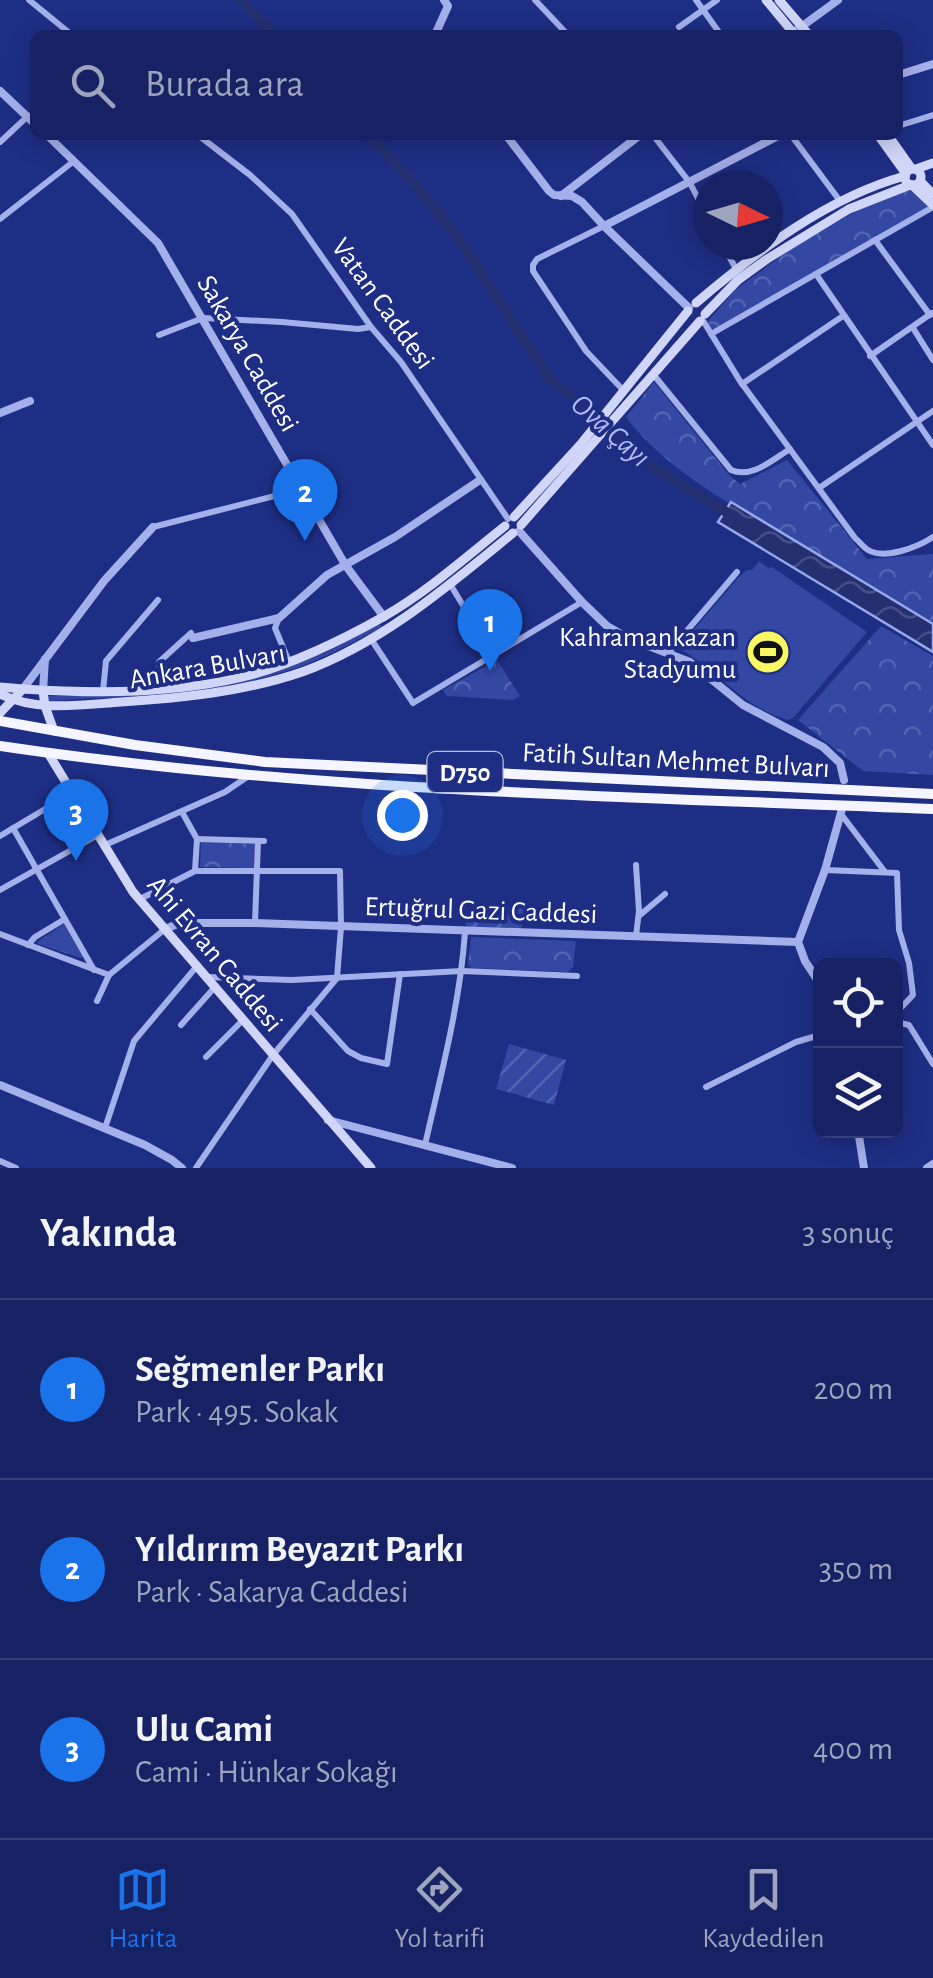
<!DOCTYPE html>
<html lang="tr">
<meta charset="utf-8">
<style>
:root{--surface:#162263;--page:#1f2a69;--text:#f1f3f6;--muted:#9ea4be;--line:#353f78;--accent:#1a73e8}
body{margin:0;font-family:"Alegreya Sans",sans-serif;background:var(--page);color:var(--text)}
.controls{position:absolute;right:30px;bottom:30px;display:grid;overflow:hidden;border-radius:15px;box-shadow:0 5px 25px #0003}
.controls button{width:90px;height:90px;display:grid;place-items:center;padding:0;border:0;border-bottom:2px solid var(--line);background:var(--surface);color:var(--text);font:50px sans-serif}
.compass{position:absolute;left:693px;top:170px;width:90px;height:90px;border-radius:50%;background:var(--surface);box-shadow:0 5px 25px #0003;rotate:95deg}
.you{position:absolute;left:402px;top:815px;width:35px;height:35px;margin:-25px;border:8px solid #fff;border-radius:50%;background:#1a73e8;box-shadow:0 0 0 15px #1a73e833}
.badge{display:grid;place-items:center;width:65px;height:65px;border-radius:50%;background:var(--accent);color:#fff;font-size:32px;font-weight:700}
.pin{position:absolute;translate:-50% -82px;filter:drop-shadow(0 2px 5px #0008)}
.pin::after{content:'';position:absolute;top:52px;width:35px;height:30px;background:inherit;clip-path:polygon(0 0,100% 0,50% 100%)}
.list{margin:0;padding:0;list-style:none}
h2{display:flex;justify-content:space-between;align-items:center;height:130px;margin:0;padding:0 40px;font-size:42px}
h2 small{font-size:32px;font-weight:400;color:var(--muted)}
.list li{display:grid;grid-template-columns:65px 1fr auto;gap:30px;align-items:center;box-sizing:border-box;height:180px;padding:0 40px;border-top:2px solid var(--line)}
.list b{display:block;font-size:38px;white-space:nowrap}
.list p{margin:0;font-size:32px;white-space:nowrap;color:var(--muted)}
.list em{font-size:32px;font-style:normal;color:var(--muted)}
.icon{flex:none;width:55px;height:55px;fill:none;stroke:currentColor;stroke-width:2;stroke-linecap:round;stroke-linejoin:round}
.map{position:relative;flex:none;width:933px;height:1168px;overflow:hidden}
.search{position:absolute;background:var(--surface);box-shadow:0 5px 25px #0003;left:30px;right:30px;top:30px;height:110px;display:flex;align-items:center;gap:25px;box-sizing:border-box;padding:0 35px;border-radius:15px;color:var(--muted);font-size:38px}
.sheet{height:670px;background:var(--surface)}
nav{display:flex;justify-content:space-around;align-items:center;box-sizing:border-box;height:140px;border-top:2px solid var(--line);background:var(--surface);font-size:28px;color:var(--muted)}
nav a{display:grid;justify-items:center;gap:5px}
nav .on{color:var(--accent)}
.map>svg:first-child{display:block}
.grass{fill:#3447a3}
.park{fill:url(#park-crowns)}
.garden{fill:url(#garden-furrows)}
.water{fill:url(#water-waves);stroke:#98a7eb;stroke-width:2.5}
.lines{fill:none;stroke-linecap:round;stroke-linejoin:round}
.river{stroke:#243070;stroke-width:10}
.minor{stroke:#a4b0ea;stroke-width:6}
.tertiary{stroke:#a4b0ea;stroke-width:8}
.secondary{stroke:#d0d6f7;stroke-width:9}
.trunk{stroke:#f4f5fe;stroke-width:10}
.labels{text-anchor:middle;stroke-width:8;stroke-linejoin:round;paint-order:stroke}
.shield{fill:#1e2e84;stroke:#bcc0da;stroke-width:2.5}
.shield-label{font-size:25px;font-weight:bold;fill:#fff}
.street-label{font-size:28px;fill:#fff;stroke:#1e2e84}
.poi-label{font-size:28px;fill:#fff;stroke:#1e2e84;text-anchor:end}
.water-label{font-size:30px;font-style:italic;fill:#b0bcf1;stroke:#1e2e84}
</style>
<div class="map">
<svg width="933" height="1168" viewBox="0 0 933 1168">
<defs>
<pattern id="park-crowns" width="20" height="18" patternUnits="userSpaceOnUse" patternTransform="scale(2.5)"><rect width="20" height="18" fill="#3447a3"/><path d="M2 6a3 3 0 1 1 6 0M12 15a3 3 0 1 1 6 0" fill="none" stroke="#5263b1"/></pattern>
<pattern id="garden-furrows" width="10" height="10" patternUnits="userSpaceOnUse" patternTransform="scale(2.5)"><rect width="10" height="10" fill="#3447a3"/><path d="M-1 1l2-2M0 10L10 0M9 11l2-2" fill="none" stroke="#5263b1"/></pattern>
<pattern id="water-waves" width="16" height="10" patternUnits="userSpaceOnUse" patternTransform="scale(2.5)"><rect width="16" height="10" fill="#243070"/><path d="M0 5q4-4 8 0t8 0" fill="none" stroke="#454f85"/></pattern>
</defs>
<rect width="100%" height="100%" fill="#1e2e84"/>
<g class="grass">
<path d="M 759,561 L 768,568 L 772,567 L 867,632 L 793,718 L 788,720 C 743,708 717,669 678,648 L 737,579 L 747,570 L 752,570 Z"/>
<path d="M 380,624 L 382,627 C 350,644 318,662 284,672 C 207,696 127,696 47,701 L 47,696 L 132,696 L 176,691 L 275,672 L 329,651 Z"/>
</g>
<g class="park">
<polygon points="911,187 931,206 711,334 708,321 735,290 788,251 856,211"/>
<path d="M 654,382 L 730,476 L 740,484 L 787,460 L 867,559 L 933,554 L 933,622 C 879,591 825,561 772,529 C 720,498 663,466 626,417 Z"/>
<polygon points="881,626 933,656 933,775 863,771 798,720"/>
<polygon points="497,660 520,696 513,700 447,696 443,690"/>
<polygon points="201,842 255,844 254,868 200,867"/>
<polygon points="64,924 83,957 81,958 38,944 37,942"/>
<polygon points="471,937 576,941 573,967 568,972 471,968 468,964"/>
</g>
<g class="garden">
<polygon points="494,905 524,906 521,929 466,927 467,911 482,911"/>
<polygon points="509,1044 566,1060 554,1105 496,1089"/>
</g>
<polygon class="water" points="731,502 933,624 933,652 718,522"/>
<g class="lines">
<g class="river">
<polyline points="241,0 274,35"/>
<polyline points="369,135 423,194 457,236 550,380 595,412 617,435 629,453 736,518"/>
</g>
<g class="minor">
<polyline points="29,0 72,35"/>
<polyline points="535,0 568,35"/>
<polyline points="696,0 721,35"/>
<polyline points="679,27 717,0"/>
<polyline points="898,126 933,115"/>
<polyline points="198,135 250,175 292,214 371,327 401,362 508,519"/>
<polyline points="653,135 690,183 708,218"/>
<polyline points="791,135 840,201"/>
<polyline points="0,142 28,116"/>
<polyline points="0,219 74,161"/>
<polyline points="604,226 537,259 533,265 533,271 586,351 624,391"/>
<polyline points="875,240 930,315"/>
<polyline points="723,245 736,269"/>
<polyline points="816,274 933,445"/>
<path d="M 702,319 L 740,381 L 855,538 C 860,542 863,547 868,550 C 885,560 918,547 933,537"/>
<polyline points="913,328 933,360"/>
<polyline points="711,334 933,207"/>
<polyline points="159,335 203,318 282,322 358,329 371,327"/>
<polyline points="870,356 932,313"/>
<path d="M 653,374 L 731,470 C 752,479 772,460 790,449"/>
<polyline points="742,384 843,316"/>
<polyline points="819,488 933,411"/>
<polyline points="153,527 302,489"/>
<polyline points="450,584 493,655"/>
<polyline points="279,618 275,628 289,662"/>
<polyline points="371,639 413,703 582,602"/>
<polyline points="668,653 737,572"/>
<polyline points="162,689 159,662 191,633"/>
<polyline points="103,691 106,661 158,600"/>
<polyline points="182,812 197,839 195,871"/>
<polyline points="841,814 885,872"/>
<polyline points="13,828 94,970"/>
<polyline points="0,836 72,793"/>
<polyline points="197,839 264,841"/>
<polyline points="105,845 225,792 250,775"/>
<polyline points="825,870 897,873 899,930 909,963 913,995 896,1013"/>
<polyline points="0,890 98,835"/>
<polyline points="140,899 195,871 340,871 341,927 337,978 273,1055 196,1168"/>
<polyline points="640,915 665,894"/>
<polyline points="255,923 258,841"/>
<polyline points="0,934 109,975"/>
<polyline points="636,936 639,911 636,865"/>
<polyline points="28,945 35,937 65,919"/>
<polyline points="208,977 292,980 462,971 577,976"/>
<polyline points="97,1001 109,975 165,929"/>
<polyline points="310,1009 348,1051 361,1058 387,1064 400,974"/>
<polyline points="896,1022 909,1025 933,1064"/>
<polyline points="181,1025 215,987"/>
<polyline points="206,1057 243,1020"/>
<polyline points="706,1087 796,1042 820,1035"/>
<polyline points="105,1128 134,1041 197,966"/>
<path d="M 425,1145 C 441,1074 460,1004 465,932"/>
<polyline points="0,1161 16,1168"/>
</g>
<g class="tertiary">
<polyline points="435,35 448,6 444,0"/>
<polyline points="790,35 838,0"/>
<polyline points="898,75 933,64"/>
<polyline points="0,91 35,124"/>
<polyline points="47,135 158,243 346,566 384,617"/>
<polyline points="506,135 549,191 554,195 572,196 582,202 604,226 689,308"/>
<polyline points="561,196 640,135"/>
<polyline points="604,226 780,135"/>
<polyline points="0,413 30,401"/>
<polyline points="519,531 582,602 607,626 628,638 690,662 743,705 823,747 840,763 844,780"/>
<polyline points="193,638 279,618 327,575 395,537 480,480"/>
<polyline points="23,689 104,581 153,527"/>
<polyline points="43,691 45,659"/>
<polyline points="165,929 180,923 255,923 798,942"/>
<polyline points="820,984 805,961 798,942 825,870 842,809"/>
<polyline points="0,1085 145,1145 172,1160 182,1168"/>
<polyline points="328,1120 512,1168"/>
<polyline points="858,1130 864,1168"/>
<polyline points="927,1168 933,1164"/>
</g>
<g class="secondary">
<polyline points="766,0 795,35"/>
<polyline points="779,0 809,35"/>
<polyline points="878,135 906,174"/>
<polyline points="888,135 912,169"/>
<circle cx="913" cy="177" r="8"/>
<polyline points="916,169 933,163"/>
<polyline points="920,181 933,194"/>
<polyline points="912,185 933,205"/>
<path d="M 696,303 C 756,252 828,197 905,176"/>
<polyline points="705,314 738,280 767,259 849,209 910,185"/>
<polyline points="514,517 580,445 688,311"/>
<polyline points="521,525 700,321"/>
<polyline points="0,687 23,689"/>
<polyline points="43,691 45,706 54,731"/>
<path d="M 0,694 C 37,712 80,705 121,702 C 181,698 244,692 302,672 C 382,643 448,586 513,533"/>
<path d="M 0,713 L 23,689 C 99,694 177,694 251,675 C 297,662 342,640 383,617 C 427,592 466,557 505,526"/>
<polyline points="48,753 133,892 371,1168"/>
</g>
<g class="trunk">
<polyline points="0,721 135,745 265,762 933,794"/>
<path d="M 0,746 C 308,792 622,796 933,809"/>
</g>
</g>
<defs>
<symbol id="stadium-disc" viewBox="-11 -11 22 22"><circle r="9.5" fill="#f9f863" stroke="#1e2e84"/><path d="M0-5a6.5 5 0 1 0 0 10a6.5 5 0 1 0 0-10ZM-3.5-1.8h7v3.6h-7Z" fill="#111"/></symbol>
</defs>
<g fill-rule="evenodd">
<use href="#stadium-disc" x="743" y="627" width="50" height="50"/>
</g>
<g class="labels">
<rect class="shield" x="427.5" y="752" width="75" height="40" rx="8"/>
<g class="shield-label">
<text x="465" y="781">D750</text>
</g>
<g class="street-label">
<text transform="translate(384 303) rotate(54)" y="10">Vatan Caddesi</text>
<text transform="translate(249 353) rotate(60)" y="10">Sakarya Caddesi</text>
<text transform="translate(207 665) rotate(-10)" y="10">Ankara Bulvarı</text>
<text transform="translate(676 759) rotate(3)" y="10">Fatih Sultan Mehmet Bulvarı</text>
<text transform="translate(481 909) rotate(2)" y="10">Ertuğrul Gazi Caddesi</text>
<text transform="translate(216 953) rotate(50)" y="10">Ahi Evran Caddesi</text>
</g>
<g class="poi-label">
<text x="736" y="646">Kahramankazan<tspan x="736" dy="32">Stadyumu</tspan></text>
</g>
<g class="water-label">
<text transform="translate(611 430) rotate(41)" y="10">Ova Çayı</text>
</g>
</g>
</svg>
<div class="controls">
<button><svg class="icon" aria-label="locate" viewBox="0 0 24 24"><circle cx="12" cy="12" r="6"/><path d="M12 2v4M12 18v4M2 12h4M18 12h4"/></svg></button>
<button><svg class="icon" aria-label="layers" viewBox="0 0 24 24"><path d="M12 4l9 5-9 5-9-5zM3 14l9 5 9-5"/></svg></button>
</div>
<svg class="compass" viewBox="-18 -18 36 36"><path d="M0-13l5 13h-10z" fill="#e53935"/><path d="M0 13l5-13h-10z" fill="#9ea4be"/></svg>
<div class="you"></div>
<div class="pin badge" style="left:490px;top:671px">1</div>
<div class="pin badge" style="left:305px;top:541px">2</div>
<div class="pin badge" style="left:76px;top:861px">3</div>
<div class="search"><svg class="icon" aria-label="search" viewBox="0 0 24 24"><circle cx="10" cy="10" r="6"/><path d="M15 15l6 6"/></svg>Burada ara</div>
</div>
<section class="sheet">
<h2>Yakında<small>3 sonuç</small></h2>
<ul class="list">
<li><span class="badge">1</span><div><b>Seğmenler Parkı</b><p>Park · 495. Sokak</p></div><em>200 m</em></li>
<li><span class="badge">2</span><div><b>Yıldırım Beyazıt Parkı</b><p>Park · Sakarya Caddesi</p></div><em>350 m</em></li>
<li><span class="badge">3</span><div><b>Ulu Cami</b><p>Cami · Hünkar Sokağı</p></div><em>400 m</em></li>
</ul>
</section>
<nav>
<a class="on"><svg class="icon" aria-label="map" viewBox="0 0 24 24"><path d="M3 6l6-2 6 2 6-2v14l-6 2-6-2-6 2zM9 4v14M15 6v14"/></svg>Harita</a>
<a><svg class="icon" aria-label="directions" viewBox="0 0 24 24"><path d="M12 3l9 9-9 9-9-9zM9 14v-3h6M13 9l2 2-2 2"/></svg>Yol tarifi</a>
<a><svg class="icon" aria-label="saved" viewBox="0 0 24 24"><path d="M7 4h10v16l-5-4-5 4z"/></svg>Kaydedilen</a>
</nav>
